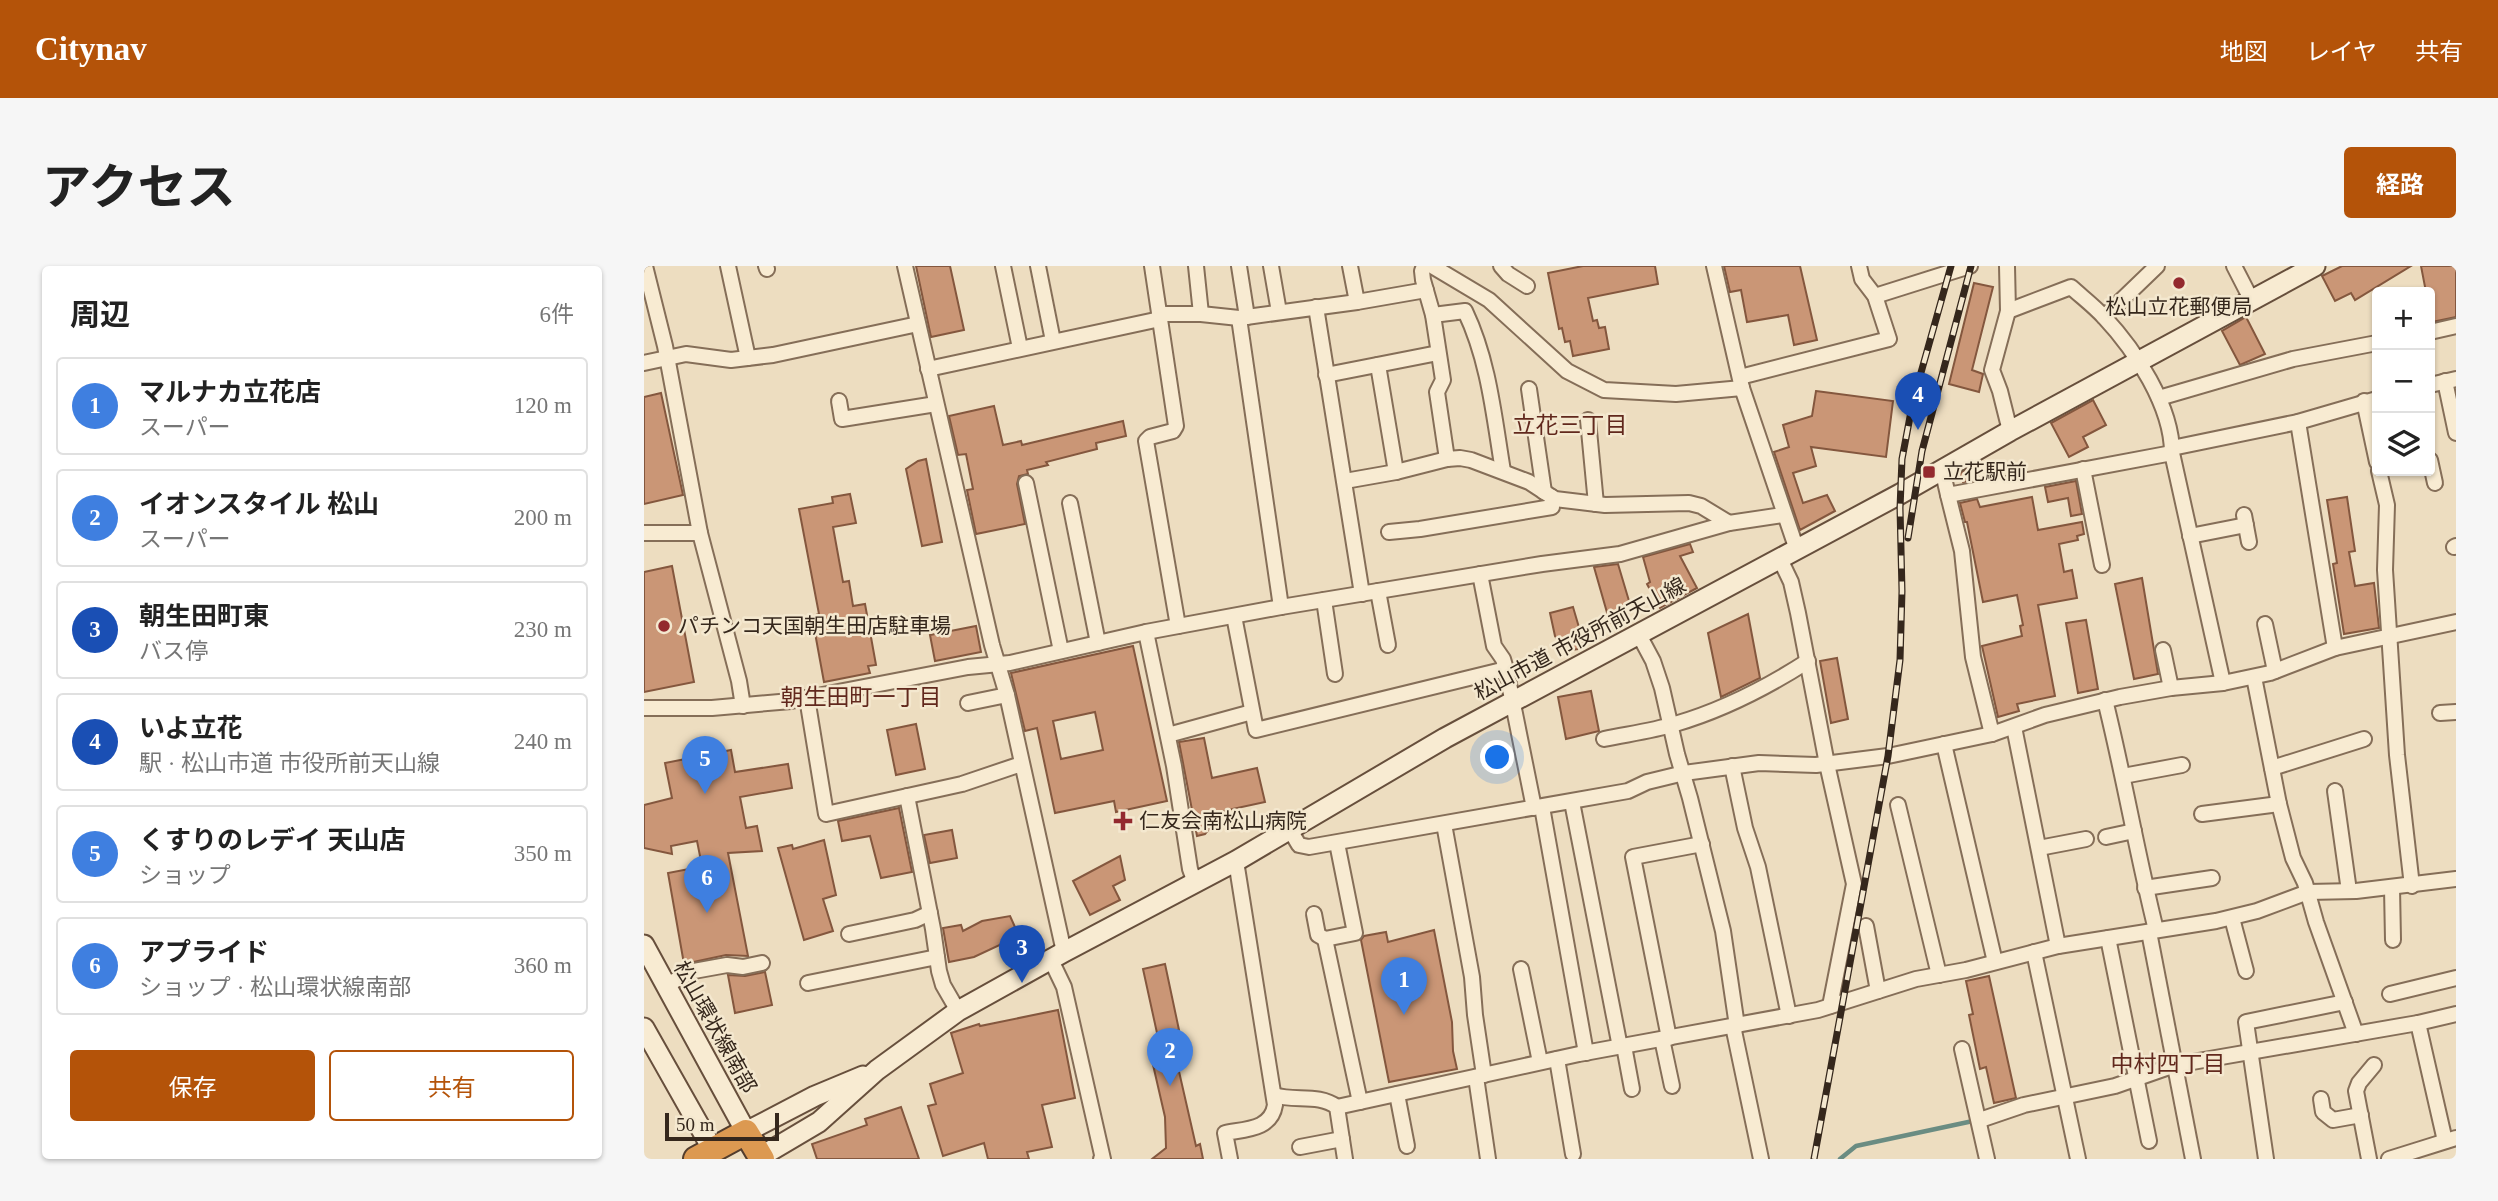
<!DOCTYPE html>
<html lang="ja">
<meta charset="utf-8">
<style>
:root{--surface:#fff;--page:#f6f6f6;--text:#222;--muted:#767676;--line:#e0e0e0;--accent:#b45309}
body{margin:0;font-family:"Times New Roman","Noto Sans JP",serif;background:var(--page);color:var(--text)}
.controls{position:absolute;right:21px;top:21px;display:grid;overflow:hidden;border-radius:7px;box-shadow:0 2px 5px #0004}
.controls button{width:63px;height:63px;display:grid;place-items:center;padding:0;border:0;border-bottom:2px solid var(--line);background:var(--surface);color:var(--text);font:35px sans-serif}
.scale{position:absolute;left:21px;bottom:18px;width:114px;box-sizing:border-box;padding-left:7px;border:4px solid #35271c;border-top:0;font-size:19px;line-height:24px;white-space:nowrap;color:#35271c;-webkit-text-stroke:5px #f4e8cf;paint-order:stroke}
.you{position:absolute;left:854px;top:492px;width:24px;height:24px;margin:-18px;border:5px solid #fff;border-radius:50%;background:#1a73e8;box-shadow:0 0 0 10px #1a73e833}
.badge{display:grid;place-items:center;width:46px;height:46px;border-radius:50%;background:var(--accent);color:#fff;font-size:23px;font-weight:700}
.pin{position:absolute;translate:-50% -58px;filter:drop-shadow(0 2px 4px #0008)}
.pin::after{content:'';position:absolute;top:37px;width:24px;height:21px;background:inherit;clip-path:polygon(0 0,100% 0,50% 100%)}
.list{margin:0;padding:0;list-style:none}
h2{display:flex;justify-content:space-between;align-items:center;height:91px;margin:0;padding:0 28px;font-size:30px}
h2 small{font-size:23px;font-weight:400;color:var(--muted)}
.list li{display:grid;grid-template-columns:46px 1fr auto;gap:21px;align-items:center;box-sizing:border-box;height:98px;margin:0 14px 14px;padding:0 14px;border:2px solid var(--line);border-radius:7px}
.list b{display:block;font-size:26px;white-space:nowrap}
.list p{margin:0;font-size:23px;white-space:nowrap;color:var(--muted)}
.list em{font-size:23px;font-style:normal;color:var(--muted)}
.actions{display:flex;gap:14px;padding:21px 28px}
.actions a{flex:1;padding:16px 0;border:2px solid var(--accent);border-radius:7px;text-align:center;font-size:24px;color:var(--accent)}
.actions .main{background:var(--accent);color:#fff}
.icon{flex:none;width:38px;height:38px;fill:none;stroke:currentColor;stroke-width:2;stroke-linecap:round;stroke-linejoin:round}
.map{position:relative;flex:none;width:1812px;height:893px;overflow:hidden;border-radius:7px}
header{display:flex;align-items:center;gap:42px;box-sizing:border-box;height:98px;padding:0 35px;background:var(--accent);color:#fff}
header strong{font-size:33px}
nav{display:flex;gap:38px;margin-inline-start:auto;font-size:24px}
.intro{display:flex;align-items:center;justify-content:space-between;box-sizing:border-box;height:168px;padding:0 42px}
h1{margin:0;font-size:49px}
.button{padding:18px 32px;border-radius:7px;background:var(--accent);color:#fff;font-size:24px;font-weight:700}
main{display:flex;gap:42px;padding:0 42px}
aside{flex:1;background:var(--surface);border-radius:7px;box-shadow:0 2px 5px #0004}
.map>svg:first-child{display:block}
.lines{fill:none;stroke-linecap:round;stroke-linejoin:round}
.stream{stroke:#6a8c82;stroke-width:4.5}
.building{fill:#ca9676;stroke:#84573e;stroke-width:2;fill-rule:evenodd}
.street-casing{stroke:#856e58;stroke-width:18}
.secondary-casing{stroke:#674f3c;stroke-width:23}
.highway-casing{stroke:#533d2d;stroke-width:28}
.street{stroke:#f8ebd2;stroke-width:14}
.secondary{stroke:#f8ebd2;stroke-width:19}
.highway{stroke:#dc9951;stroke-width:24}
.rail-casing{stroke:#35271c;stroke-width:7}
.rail{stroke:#f4e8cf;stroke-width:4.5;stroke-dasharray:13;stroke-linecap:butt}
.poi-dot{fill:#93292e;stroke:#f4e8cf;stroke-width:2.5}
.labels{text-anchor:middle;stroke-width:5;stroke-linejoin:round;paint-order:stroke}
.poi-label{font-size:21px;fill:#35271c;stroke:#f4e8cf;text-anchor:start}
.street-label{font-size:21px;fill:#35271c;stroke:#f4e8cf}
.neighbourhood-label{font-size:23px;fill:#61281d;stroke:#f4e8cf}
</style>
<header>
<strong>Citynav</strong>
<nav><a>地図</a><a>レイヤ</a><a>共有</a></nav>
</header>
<div class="intro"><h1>アクセス</h1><a class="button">経路</a></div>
<main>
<aside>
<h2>周辺<small>6件</small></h2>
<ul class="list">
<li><span class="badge" style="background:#3f7fe0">1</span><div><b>マルナカ立花店</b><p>スーパー</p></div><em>120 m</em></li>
<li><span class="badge" style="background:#3f7fe0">2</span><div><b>イオンスタイル 松山</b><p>スーパー</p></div><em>200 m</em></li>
<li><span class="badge" style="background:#1a4fb4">3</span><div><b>朝生田町東</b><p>バス停</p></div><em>230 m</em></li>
<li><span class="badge" style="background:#1a4fb4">4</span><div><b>いよ立花</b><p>駅 · 松山市道 市役所前天山線</p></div><em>240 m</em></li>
<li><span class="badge" style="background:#3f7fe0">5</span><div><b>くすりのレデイ 天山店</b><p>ショップ</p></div><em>350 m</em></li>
<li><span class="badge" style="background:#3f7fe0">6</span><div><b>アプライド</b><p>ショップ · 松山環状線南部</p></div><em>360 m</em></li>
</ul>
<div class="actions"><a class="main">保存</a><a>共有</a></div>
</aside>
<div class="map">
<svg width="1812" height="893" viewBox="0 0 1812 893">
<rect width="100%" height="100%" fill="#edddc0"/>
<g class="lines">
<polyline class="stream" points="1196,893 1212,880 1329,855"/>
</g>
<g class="building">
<polygon points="272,0 306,0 320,64 287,71"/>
<polygon points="939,0 1011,0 1014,18 944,32 949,55 953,54 955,62 961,61 965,83 929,90 926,75 921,76 918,62 915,63 904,7"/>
<polygon points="1080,0 1156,0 1173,74 1150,79 1144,49 1103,56 1097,24 1086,26"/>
<polygon points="1698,0 1767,0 1711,34 1707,27 1691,35 1678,10"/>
<polygon points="1777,0 1812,0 1812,51 1788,56 1786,26 1782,26"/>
<polygon points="1330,17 1349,21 1328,104 1339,108 1335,126 1305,118"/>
<polygon points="1602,51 1621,88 1596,99 1578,65"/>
<polygon points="1172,125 1249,135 1242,191 1167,181 1172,200 1149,207 1159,237 1183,229 1191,245 1156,264 1130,186 1145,181 1139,159 1168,150"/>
<polygon points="17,127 39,229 0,238 0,131"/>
<polygon points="1449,134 1462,159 1439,171 1444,181 1425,191 1407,157"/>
<polygon points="350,140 359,179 377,175 378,179 479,155 482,170 452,177 453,183 402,196 404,199 383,204 384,208 375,210 373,218 381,258 332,268 323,224 329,223 322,188 314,189 305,150"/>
<polygon points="282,193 298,276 278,280 262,203 274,195"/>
<polygon points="1329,200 1334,210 1329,215 1319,216 1315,208"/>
<polygon points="1432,215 1438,248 1427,250 1424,232 1404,236 1401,221"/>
<polygon points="206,228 212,257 189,261 199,316 205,315 209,340 221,338 232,399 224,400 226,407 180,416 169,356 173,355 172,349 175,348 155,243 189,237 188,231"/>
<polygon points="1388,231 1394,264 1438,256 1440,268 1433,270 1434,274 1415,278 1420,306 1428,304 1433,332 1394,339 1411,430 1373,438 1375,445 1354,451 1338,380 1378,370 1376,360 1379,359 1373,329 1339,336 1323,256 1321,256 1316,237 1333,233 1336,241"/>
<polygon points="1703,231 1711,285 1705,286 1711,320 1730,317 1735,362 1700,368 1689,298 1693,297 1683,234"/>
<polygon points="1046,278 1049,286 1036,290 1053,322 1016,342 1003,318 1006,316 999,291"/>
<polygon points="974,298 988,345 966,357 950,301"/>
<polygon points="28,300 50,416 0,426 0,306"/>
<polygon points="1498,312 1514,408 1490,413 1471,318"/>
<polygon points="929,341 939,375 934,383 921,385 911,370 906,347"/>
<polygon points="1104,348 1116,412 1077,431 1064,367"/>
<polygon points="1442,354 1454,423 1434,427 1422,357"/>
<polygon points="332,360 337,386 291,395 286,369"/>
<path d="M 489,380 L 523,535 L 472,546 L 470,535 L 411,547 L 393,462 L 381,465 L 367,407 ZM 451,446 L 459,484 L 417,493 L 409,455 Z"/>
<polygon points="1193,392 1204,453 1187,457 1176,395"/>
<polygon points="947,425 955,465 922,473 914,431"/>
<polygon points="272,458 281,503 252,509 243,464"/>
<polygon points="560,472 568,512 613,502 621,536 570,547 570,557 561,568 553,570 535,476"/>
<polygon points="87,484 91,506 144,498 148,522 96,531 102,562 113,560 118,585 84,587 104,690 82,689 40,698 24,607 71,598 57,595 53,575 27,580 28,588 0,582 0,539 28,532 21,497"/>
<polygon points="255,542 268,606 237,612 226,570 198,575 194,555"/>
<polygon points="308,564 313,592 286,597 280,569"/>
<polygon points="180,574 192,629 179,633 189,665 160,674 134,582 148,579 149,583"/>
<polygon points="476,590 481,614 469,620 476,634 446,649 429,615"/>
<polygon points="366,650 375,670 330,691 305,696 299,662 317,659 319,665 338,655"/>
<polygon points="790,664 808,756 809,785 813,803 745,816 717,674 720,670 742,666 744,676"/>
<polygon points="521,698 535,764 526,766 552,880 556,878 559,893 508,893 522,882 521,851 507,790 513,767 499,703"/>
<polygon points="121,706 128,739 91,747 84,709 101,710"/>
<polygon points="1345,710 1372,832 1350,837 1342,801 1336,803 1325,749 1329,748 1322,715"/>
<polygon points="414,744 431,832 398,839 408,881 383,886 385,893 344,893 340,877 299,890 284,840 292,838 286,818 319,807 307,767 335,758 336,760"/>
<polygon points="257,841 275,893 173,893 168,878 223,859 221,853"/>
</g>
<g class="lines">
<defs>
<g id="street">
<polyline points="1,0 21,80 56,267 95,415 99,440"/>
<polyline points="84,0 104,92"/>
<polyline points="122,0 123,3"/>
<polyline points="261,0 348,379 363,429 420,686"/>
<polyline points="359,0 376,82"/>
<polyline points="394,0 409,75"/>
<polyline points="508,0 532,160 529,165 506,171 502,175 534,360"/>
<polyline points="552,0 557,48"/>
<polyline points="595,0 603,51"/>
<polyline points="627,0 635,46"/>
<polyline points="706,0 713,36"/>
<polyline points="780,0 778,5 779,14 789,49 799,114 793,126 803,193"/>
<polyline points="788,0 845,34 923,105 960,124 1032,128 1098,122"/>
<polyline points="857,0 864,8 883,20"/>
<polyline points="1070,0 1098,122 1152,281"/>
<polyline points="1363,0 1364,45 1348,104 1356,125 1366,165"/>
<polyline points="1590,0 1608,35"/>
<polyline points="1231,30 1326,0"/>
<polyline points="672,41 718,328"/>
<path d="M 1364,45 L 1427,21 C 1438,31 1450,40 1460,51 C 1491,84 1528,140 1528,187 L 1579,417"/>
<polyline points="515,48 557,48 595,52 713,36 782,24"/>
<path d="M 789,49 L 821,45 C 845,95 850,151 859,205"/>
<polyline points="1460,51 1513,0"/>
<polyline points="595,52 637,341"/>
<polyline points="1786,66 1812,60"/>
<polyline points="0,97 42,88 87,94 129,89 274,58"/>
<polyline points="734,99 752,206"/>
<polyline points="284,103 516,53"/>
<polyline points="682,109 794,87"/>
<polyline points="1096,111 1245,73 1231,30 1218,13 1215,0"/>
<polyline points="1801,115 1812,167"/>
<polyline points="1786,119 1812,113"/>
<polyline points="885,123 900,226"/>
<polyline points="1515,132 1649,93 1733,77"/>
<polyline points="195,135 198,153 292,138"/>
<polyline points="1720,135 1733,196"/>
<polyline points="944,154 952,238"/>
<polyline points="1654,156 1691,382"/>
<polyline points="1528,182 1654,156 1733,133"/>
<polyline points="1786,194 1791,217"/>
<polyline points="1298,203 1304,229 1528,187"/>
<polyline points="1439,203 1458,299"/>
<polyline points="1735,205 1743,239 1741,304 1753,489 1768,620"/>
<polyline points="701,215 752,206 803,193 816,192 827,194 885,216 911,233 961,239 1045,237 1057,240 1085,257"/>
<polyline points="382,217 417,385"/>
<polyline points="1304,229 1318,285 1329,391 1348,468"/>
<polyline points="426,237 454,377"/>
<polyline points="1600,249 1605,276"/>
<polyline points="745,266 776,263 908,241 908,231"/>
<polyline points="0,267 56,267"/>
<polyline points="1546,270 1602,259"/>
<polyline points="1810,281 1812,280"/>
<polyline points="1135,291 1147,316 1154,347 1183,498 1210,618 1186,740"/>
<polyline points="836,308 850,380 859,393 862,403 890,542"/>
<polyline points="734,325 744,379"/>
<polyline points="680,334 691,408"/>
<polyline points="590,350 612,464 862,403"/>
<polyline points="1621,358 1631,405"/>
<polyline points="502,366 530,500 546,603 551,617"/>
<polyline points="994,367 1009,395 1018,422 1033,488 1046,532 1079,665 1093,760"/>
<polyline points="1519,384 1527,422"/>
<polyline points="1610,411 1635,538 1649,592 1661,617 1672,656 1712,768"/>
<polyline points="163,432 182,548 318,518 377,498"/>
<path d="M 1461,434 C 1480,510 1493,588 1512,664"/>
<polyline points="324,437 363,429"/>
<polyline points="0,442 68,442 147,435 324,401 366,397 502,366 637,341 898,298 976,288 1085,257 1139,249"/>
<polyline points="1796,447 1812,446"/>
<polyline points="1370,461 1414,680"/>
<polyline points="524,469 608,446"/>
<path d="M 960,473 C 984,468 1008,465 1031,458 C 1079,444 1122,422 1164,395"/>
<polyline points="1300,478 1351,696"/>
<polyline points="1088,500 1101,562 1114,601 1145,750"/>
<polyline points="1628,502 1720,473"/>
<polyline points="1479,510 1538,499"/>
<polyline points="1691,525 1705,625"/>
<polyline points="263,530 289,663 295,705 299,719 314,745"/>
<polyline points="928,536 976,781"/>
<polyline points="1254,539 1295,709"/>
<polyline points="898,541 942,787"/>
<polyline points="1558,548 1635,538"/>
<polyline points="800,558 828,711 831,749 840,809"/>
<polyline points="646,564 655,579 665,581 984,525 1003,516 1040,507 1115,497 1172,499 1244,490 1348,468 1401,449 1476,431 1527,422 1579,417 1626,407 1691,382 1812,356"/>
<polyline points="1462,571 1490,565"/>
<polyline points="693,577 711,667 681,673 716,836"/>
<polyline points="1395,582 1442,573"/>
<polyline points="1501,622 1568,612"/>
<polyline points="1748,622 1749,674"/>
<polyline points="670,648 674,669 681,673"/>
<polyline points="1588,652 1602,705"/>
<polyline points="1222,660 1234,725"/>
<polyline points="1505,666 1549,893"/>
<polyline points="205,668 271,654 286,647"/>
<polyline points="1464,672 1505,875"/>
<polyline points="1390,686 1434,893"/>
<polyline points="407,694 420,721 459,893 457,893"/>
<polyline points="877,703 896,796"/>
<polyline points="164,717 293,691"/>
<polyline points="22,719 50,705 83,699 99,701 118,697"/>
<polyline points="1746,728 1812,712"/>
<polyline points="1774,757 1801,875"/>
<polyline points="1089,760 1117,893"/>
<polyline points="1025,772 989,591 1058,578"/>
<polyline points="1018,773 1028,820"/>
<polyline points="980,780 988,823"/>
<polyline points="1318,783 1343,893"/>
<polyline points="913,793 929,888"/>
<polyline points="832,811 844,893"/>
<polyline points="753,828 763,880"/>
<path d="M 630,829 C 651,836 674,827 693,841 L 701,893"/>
<polyline points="1677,833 1679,846 1689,854 1717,849"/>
<polyline points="693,841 935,788 1174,744 1272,713 1322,704 1414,680 1572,655 1613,645 1664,626 1712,625 1812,613"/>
<polyline points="1336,854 1380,839 1471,820 1531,799 1774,757 1812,748"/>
<polyline points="656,881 698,873"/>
<path d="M 586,893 L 581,867 C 601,863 627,864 631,839 L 592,595"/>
<polyline points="1622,893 1602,756 1701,736"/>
<polyline points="1725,893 1712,825 1715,817 1730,799"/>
<polyline points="1745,893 1812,872"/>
</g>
<g id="secondary">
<polyline points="0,679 102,866 171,830 219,810"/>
<polyline points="0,762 69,884"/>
<polyline points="116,891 175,856 233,804 314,745 420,686 592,595 801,472 1256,228 1366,165 1671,0"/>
</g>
<polyline id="highway" points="52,893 102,866 118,893"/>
</defs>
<use href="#street" class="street-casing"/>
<use href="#secondary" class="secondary-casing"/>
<use href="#highway" class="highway-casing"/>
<use href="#street" class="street"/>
<use href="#secondary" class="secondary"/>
<use href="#highway" class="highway"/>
<defs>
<g id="rail">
<polyline points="1264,272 1278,185 1327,0"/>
<polyline points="1170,893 1244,490 1256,394 1258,325 1256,242 1258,193 1269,135 1307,0"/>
</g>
</defs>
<use href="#rail" class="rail-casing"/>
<use href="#rail" class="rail"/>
</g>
<g class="poi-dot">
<circle cx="1535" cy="17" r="7"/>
<rect x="1278" y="199" width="14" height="14" rx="3.5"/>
<circle cx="20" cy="360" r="7"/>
<path d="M475.5 544.5h7v7h7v7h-7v7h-7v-7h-7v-7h7z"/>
</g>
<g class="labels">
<g class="poi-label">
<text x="1535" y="48" text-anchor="middle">松山立花郵便局</text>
<text x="1299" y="213">立花駅前</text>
<text x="34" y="367">パチンコ天国朝生田店駐車場</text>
<text x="495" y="562">仁友会南松山病院</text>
</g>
<g class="street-label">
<text transform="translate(936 373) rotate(-28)" y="7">松山市道 市役所前天山線</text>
<text transform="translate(71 761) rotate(61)" y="7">松山環状線南部</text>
</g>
<g class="neighbourhood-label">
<text x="926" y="167">立花三丁目</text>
<text x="217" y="439">朝生田町一丁目</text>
<text x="1524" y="806">中村四丁目</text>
</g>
</g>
</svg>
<div class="controls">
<button>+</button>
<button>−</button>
<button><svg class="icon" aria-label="layers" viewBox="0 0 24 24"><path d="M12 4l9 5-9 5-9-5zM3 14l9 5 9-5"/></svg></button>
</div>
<div class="scale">50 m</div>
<div class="you"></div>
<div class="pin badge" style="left:760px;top:749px;background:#3f7fe0">1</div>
<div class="pin badge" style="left:526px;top:820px;background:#3f7fe0">2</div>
<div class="pin badge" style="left:378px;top:717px;background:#1a4fb4">3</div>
<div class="pin badge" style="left:1274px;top:164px;background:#1a4fb4">4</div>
<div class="pin badge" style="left:61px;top:528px;background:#3f7fe0">5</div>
<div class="pin badge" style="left:63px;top:647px;background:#3f7fe0">6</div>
</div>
</main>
